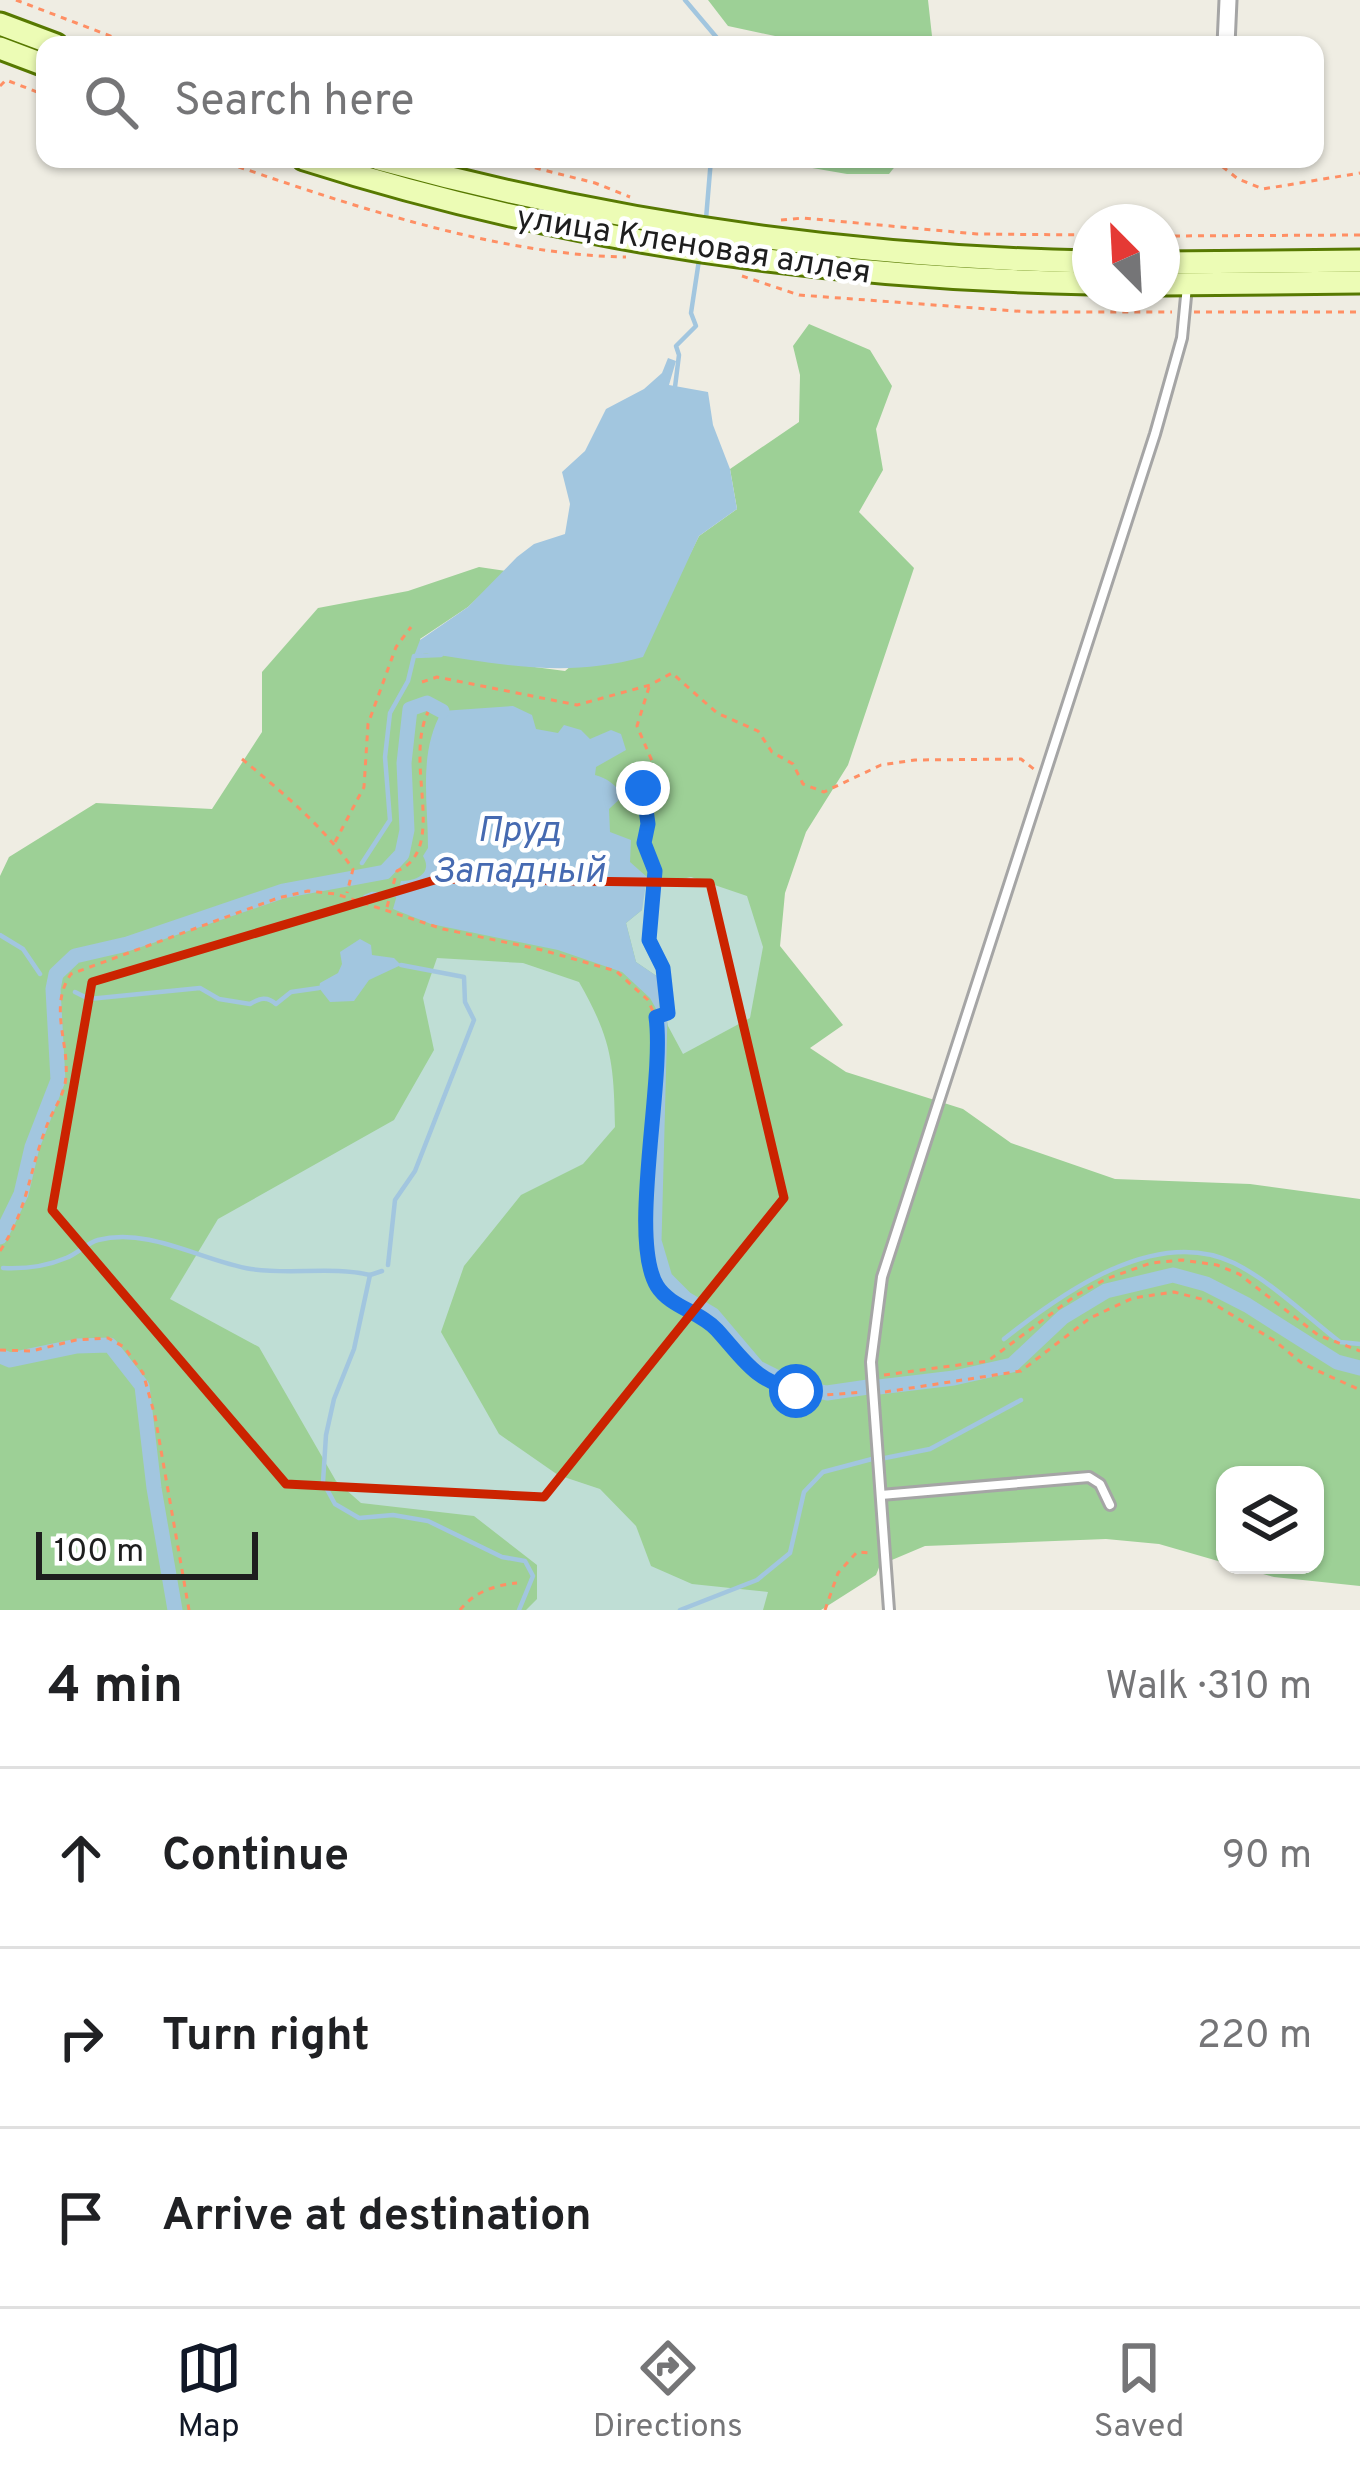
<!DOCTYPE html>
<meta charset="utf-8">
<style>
:root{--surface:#fff;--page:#f6f6f6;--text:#202124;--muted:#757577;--line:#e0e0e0;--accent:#111827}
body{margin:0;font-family:Overpass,sans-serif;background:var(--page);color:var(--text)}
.controls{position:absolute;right:36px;bottom:36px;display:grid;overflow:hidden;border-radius:24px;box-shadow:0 3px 9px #0004}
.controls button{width:108px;height:108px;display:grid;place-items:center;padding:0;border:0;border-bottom:3px solid var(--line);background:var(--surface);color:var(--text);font:60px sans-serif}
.compass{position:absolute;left:1072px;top:204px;width:108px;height:108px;border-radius:50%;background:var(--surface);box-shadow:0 3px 9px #0004;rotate:336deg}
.scale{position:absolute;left:36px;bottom:30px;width:222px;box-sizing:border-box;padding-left:12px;border:6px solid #1e1e1e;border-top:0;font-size:33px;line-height:42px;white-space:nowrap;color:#1e1e1e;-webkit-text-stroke:9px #fff;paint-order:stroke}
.stop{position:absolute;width:36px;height:36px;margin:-27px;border:9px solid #1a73e8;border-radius:50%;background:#fff}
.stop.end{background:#1a73e8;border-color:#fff;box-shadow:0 3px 12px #0008}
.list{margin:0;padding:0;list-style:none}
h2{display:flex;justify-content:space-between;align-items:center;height:156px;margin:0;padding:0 48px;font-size:51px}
h2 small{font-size:39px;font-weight:400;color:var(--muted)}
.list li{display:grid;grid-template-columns:78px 1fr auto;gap:36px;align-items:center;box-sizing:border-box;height:180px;padding:0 48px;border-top:3px solid var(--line)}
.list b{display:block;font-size:45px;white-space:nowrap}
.list em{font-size:39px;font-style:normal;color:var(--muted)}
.icon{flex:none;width:66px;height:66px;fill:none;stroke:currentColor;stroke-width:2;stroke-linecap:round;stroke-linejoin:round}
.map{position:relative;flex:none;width:1360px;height:1610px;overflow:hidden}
.search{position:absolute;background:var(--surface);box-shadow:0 3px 9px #0004;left:36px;right:36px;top:36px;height:132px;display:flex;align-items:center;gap:30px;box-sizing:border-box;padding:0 42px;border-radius:24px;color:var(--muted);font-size:45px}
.sheet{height:696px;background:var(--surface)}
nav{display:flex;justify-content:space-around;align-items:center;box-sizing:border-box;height:168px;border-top:3px solid var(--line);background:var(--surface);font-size:33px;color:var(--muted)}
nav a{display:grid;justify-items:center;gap:6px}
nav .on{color:var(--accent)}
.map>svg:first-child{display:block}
.forest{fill:#9dd096}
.wetland{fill:#bfded5}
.water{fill:#a2c6df}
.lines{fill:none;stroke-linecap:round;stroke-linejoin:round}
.stream{stroke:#a2c6df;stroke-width:4.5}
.canal{stroke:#a2c6df;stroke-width:15}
.lane-casing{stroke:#a5a5a5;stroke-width:14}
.street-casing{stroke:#a5a5a5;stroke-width:21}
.secondary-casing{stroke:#577901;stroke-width:27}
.path{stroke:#ff8f64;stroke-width:3;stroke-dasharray:6 6;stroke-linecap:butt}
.lane{stroke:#fff;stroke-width:8}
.street{stroke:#fff;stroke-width:15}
.secondary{stroke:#ecfcb5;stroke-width:21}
.route{stroke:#1a73e8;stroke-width:15}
.marked{fill:none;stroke:#cb2300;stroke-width:9;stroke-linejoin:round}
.labels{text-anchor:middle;stroke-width:9;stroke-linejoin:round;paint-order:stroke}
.street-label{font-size:33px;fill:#1e1e1e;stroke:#fff}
.water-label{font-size:36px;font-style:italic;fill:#466ab1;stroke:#fff}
</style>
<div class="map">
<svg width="1360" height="1610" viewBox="0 0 1360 1610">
<rect width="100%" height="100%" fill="#efede3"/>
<g class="forest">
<polygon points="708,0 928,0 933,45 797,45 794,40 728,26"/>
<polygon points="795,159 901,159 889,174 847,174 795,165"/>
<polygon points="809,324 870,350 892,386 876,429 883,470 859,512 914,568 848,765 806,832 785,893 780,946 843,1025 810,1048 846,1072 963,1109 1011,1143 1115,1179 1250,1184 1360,1199 1360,1586 1274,1577 1231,1565 1315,1565 1315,1475 1225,1475 1225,1563 1159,1544 1106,1539 925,1546 880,1565 876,1575 821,1610 0,1610 0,876 9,857 96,803 212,809 262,732 262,672 318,608 408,591 479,567 506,571 468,607 420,639 427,653 565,671 680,574 699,536 737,509 730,469 799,422 800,375 793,346"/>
</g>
<g class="wetland">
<polygon points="691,877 747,896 763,947 750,1018 683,1054 668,1026 658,977 636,962 626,923 642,910 643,888"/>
<path d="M 437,958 L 523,963 L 579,982 C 611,1038 614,1062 615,1127 L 583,1164 L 521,1195 L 464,1266 L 441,1332 L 499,1434 L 558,1475 L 600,1489 L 636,1526 L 651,1566 L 692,1584 L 768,1592 L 763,1610 L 526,1610 L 537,1599 L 537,1565 L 474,1516 L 361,1503 L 336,1481 L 259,1347 L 170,1299 L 218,1219 L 394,1120 L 434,1050 L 423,998 Z"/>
</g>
<g class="water">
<path d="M 668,358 L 676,361 L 669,385 L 708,392 L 713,425 L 730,469 L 737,509 L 699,536 L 643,657 C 568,678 502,665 427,653 L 414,656 L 420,640 L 468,607 L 517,557 L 534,544 L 565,534 L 570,504 L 562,472 L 585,451 L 606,409 L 644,389 L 662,373 Z"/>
<path d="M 513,706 L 532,715 L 536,729 L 558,733 L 564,725 L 581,730 L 590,739 L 611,730 L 621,734 L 626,750 L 596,767 L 595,775 C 606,778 618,785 622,797 L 609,809 L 610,832 L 631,840 L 630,862 L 647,877 L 642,910 L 626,923 L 636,962 L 658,977 L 660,1016 L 650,998 L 622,972 L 558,950 L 431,924 L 393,909 L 401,881 C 417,881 433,873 423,856 L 428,848 C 428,800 418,754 442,711 Z"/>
<polygon points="360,939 371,945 372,955 394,958 401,965 369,980 354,1001 330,1002 319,988 320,983 338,973 342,964 340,952"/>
</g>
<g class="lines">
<g class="stream">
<polyline points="685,0 723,45"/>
<polyline points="706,219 711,159"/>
<polyline points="675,387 679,355 676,346 696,326 691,313 699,260"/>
<polyline points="362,863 390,820 385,757 390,713 408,681 414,656 441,655"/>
<polyline points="365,897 372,894 397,895"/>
<polyline points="0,935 23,949 40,974"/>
<path d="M 75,992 L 89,999 L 200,988 L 219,999 L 250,1004 C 260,998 267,996 276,1004 L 291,992 L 319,988"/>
<polyline points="388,1265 395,1200 415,1171 474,1020 465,1002 464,977 401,965"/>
<path d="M 3,1268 C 26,1269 45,1267 66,1258 C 77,1254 87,1243 98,1240 C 150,1227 202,1261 251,1269 C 290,1275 332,1266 370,1275"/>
<polyline points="382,1271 370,1275 354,1349 334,1399 326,1435 323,1482 335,1504 359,1518 393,1515 428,1521 502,1557 525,1561 533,1576 519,1610"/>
<path d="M 1004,1339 C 1062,1293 1156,1225 1234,1263 C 1272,1282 1306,1316 1340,1342 L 1360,1344"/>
<polyline points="885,1458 930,1449 1021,1400"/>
<polyline points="680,1610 757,1580 790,1553 804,1492 823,1472 872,1459"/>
</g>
<g class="canal">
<polyline points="660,1016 654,1241 665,1278 686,1299 713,1315 758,1368 796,1387 827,1393 868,1387"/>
<polyline points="0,1237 21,1194 32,1147 58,1080 53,989 56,974 75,956 127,944 283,891 385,872 402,854 407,830 404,763 410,709 427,703 442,711"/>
<polyline points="0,1356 10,1360 77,1346 110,1345 142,1386 154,1488 175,1610"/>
<polyline points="879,1387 954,1378 1012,1365 1063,1317 1106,1291 1173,1275 1206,1284 1247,1305 1337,1362 1360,1368"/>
</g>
<defs>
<g id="lane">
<polyline points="881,1495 1089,1477 1100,1484 1110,1505"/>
<polyline points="889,1610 871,1362 882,1277 1155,434 1182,338 1187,286"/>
</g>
<polyline id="street" points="1226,45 1228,0"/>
<g id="secondary">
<polyline points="0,24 56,45"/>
<polyline points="0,48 45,65"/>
<path d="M 304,159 C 558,240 824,278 1090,283"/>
<path d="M 378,159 C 610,223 849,257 1090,262"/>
<polyline points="1162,263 1360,261"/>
<polyline points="1162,284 1360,282"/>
</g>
</defs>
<use href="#lane" class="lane-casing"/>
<use href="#street" class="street-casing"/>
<use href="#secondary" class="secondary-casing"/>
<g class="path">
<polyline points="16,0 134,45"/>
<polyline points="0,86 6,80 45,95"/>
<path d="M 216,159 C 340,202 494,255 626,257"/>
<polyline points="500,159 595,183 630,197"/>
<polyline points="1213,159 1238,179 1263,189 1360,173"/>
<polyline points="781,220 803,218 977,234 1090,235"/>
<polyline points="1162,236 1360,235"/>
<polyline points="742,276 799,295 1029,312 1172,312"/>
<polyline points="1194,312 1360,312"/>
<polyline points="422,682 437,677 577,705 650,685 672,673 717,713 758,731 772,752 793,764 803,784 824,792 881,765 915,760 1021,759 1035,770"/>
<polyline points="649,687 637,726 652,761 643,788 648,824 644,843 655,871 649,940 663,968 667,1013 657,1017"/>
<path d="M 242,759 C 282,792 323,826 353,869 L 347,893"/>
<polyline points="335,842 364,787 368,724 396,647 411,627"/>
<path d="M 387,907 L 397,871 C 449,849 403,764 428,712"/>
<path d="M 0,1251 C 29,1207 28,1174 46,1128 C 51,1113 61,1101 65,1084 C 72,1047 47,1008 71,974 L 278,898 L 308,891 L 336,894 L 443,929 L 542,950 L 616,971 L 648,1000 L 657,1021 C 658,1109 634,1200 657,1286 L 716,1329 L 739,1359 L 765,1380 L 813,1396 L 863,1392"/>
<polyline points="0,1350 32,1351 76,1340 108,1338 124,1347 143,1373 155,1416 189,1610"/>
<polyline points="884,1375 988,1361 1075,1296 1106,1279 1151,1263 1182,1260 1217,1265 1239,1274 1318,1335 1360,1351"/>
<polyline points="885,1392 1021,1371 1090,1318 1133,1298 1174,1292 1209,1301 1275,1341 1303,1364 1360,1390"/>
<path d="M 460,1610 C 474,1592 495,1585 517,1583"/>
<polyline points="825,1610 838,1573 857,1552 871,1553"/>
</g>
<use href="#lane" class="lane"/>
<use href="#street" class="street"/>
<use href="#secondary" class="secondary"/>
</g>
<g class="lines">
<path class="route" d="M 643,788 L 648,824 L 644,843 L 655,871 L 649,940 L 663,968 L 668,1013 L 656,1017 C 665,1081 628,1238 657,1286 C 670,1307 701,1312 717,1330 C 745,1361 753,1379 796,1391"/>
</g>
<path class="marked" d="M 438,879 L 710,883 L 784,1198 L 544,1497 L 286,1484 L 52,1210 L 92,982 Z"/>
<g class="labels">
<g class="street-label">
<text transform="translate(694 243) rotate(9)" y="12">улица Кленовая аллея</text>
</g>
<g class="water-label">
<text x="519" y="841">Пруд<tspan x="519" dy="41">Западный</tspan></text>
</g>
</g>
</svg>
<div class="controls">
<button><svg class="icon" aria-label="layers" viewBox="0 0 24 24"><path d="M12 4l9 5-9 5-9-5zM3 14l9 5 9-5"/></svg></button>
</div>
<svg class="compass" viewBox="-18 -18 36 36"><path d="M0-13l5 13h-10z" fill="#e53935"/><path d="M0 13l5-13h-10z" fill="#757577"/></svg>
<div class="scale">100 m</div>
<div class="stop" style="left:796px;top:1391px"></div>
<div class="stop end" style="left:643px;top:788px"></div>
<div class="search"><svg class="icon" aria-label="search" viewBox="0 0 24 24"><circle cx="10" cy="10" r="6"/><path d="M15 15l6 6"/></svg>Search here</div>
</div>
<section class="sheet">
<h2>4 min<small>Walk · 310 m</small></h2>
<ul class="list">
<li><svg class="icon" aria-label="ahead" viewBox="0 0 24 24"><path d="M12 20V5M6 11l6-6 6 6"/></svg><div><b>Continue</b></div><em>90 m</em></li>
<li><svg class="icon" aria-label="right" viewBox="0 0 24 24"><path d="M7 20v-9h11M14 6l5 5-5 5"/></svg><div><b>Turn right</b></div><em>220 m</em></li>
<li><svg class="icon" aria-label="arrive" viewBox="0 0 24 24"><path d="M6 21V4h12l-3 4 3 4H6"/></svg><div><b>Arrive at destination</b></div></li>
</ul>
</section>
<nav>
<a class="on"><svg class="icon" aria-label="map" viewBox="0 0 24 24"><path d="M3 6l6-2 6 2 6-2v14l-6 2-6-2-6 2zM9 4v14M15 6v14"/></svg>Map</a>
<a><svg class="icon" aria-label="directions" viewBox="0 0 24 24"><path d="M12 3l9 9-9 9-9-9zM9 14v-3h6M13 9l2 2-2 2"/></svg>Directions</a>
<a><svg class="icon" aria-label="saved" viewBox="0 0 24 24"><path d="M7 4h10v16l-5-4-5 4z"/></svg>Saved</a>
</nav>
